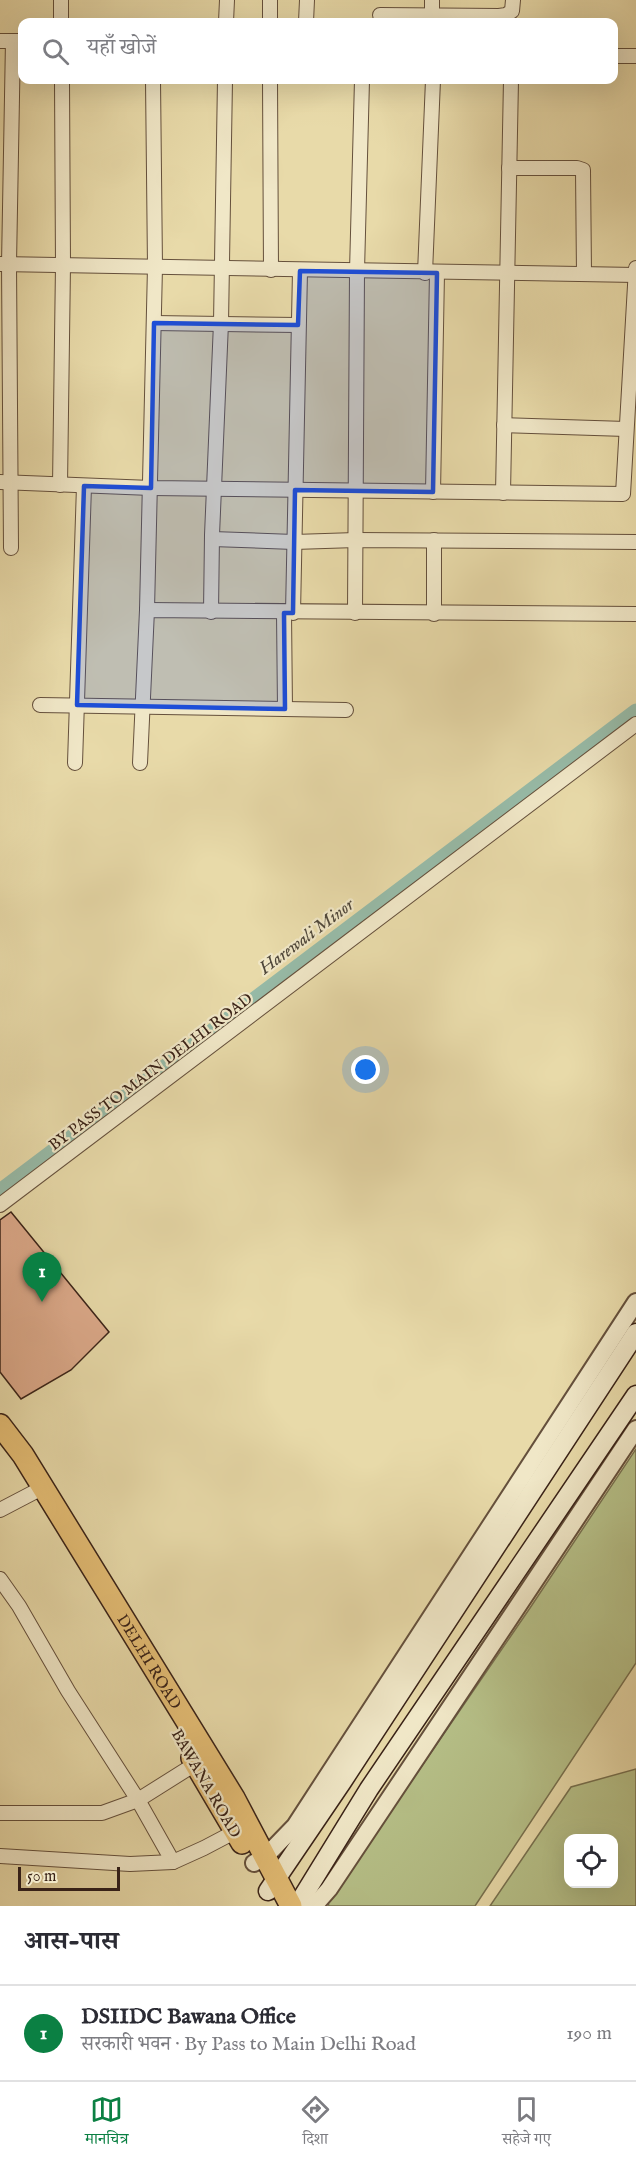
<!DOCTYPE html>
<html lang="hi">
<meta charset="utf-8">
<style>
:root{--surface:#fff;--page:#f2f2f3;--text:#2b2b33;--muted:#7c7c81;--line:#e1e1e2;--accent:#0b8043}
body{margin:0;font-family:"IM FELL English","Noto Serif Devanagari",serif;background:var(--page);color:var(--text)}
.controls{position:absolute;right:18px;bottom:18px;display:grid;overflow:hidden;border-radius:12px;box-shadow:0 6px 24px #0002}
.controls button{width:54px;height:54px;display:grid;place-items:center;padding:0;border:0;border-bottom:2px solid var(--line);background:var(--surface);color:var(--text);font:30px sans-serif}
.scale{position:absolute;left:18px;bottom:15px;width:102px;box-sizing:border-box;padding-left:6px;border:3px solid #392217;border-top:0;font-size:16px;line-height:21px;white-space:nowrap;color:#392217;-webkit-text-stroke:4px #f0e7c7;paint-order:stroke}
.you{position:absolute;left:366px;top:1070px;width:21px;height:21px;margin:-15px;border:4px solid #fff;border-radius:50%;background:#1a73e8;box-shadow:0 0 0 9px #1a73e833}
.badge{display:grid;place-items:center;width:39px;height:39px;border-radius:50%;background:var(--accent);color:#fff;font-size:20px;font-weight:700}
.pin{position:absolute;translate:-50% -50px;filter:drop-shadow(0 2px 3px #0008)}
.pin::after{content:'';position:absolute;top:32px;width:21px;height:18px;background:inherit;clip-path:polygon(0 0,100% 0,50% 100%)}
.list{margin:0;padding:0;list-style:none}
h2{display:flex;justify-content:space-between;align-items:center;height:78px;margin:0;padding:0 24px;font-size:26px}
h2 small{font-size:20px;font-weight:400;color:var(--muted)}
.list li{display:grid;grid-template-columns:39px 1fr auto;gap:18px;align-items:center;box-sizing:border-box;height:96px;padding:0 24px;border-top:2px solid var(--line)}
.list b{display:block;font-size:22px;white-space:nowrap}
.list p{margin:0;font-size:20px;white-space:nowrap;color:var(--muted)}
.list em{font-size:20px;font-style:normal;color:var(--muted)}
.icon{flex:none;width:33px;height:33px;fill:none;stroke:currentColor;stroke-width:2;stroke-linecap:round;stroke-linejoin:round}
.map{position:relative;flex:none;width:636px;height:1906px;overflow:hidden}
.search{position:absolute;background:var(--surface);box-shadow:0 6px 24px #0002;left:18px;right:18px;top:18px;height:66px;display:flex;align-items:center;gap:15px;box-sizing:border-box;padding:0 21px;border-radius:12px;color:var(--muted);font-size:22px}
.sheet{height:174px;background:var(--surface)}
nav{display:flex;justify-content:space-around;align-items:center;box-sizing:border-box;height:84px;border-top:2px solid var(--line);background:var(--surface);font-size:16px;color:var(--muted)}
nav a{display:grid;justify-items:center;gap:3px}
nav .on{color:var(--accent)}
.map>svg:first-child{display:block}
.green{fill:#b6c088;stroke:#787150;stroke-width:1.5;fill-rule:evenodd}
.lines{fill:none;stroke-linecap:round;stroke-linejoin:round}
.canal{stroke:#97bba8;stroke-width:15}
.building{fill:#dca98a;stroke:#392217;stroke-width:1.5}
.minor-casing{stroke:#65503c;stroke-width:16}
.tertiary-casing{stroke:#65503c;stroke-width:20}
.secondary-casing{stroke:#392217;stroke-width:21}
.primary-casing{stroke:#392217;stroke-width:24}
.minor{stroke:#f0e7c7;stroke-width:14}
.tertiary{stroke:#f0e7c7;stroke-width:16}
.secondary{stroke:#f0e7c7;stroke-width:18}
.primary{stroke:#e4bd74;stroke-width:21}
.marked{fill:#1d4ed8;fill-opacity:0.2;stroke:#1d4ed8;stroke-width:4.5;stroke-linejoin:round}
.labels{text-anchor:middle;stroke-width:4.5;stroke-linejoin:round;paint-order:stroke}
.street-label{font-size:16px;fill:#392217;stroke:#f0e7c7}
.water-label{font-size:18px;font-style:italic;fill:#50483b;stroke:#f0e7c7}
</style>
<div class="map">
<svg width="636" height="1906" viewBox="0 0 636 1906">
<rect width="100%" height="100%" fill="#e8daa9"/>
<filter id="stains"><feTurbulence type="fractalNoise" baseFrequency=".00333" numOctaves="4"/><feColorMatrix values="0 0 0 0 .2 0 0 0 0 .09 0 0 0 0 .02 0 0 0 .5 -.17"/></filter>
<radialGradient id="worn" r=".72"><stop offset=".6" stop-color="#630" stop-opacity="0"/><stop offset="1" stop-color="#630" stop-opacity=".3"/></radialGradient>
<g class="green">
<polygon points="636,1449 636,1663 475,1906 329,1906 328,1903 530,1608"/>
<path d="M 636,1769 L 636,1906 L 490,1906 L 571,1787 ZM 568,1838 L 614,1838 L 614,1884 L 568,1884 Z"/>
</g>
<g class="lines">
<polyline class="canal" points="0,1191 636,711"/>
</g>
<polygon class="building" points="11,1212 109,1332 71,1370 21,1399 0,1372 0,1220"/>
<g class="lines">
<defs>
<g id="minor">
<polyline points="61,0 61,22"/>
<polyline points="380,15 499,16 506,15 512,11 513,0"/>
<polyline points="432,16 432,0"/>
<polyline points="226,22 227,0"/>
<polyline points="270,22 270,0"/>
<polyline points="306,22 307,0"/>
<polyline points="0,41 22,41"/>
<polyline points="614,56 636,56"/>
<polyline points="270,80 271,270"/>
<polyline points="509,168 577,168 583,170 584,274"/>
<polyline points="0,264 636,275"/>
<polyline points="425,273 433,80"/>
<polyline points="154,323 298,325"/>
<polyline points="504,425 626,429"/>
<polyline points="0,482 151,488 623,494 636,268"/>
<polyline points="60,485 63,265 62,80"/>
<polyline points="433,492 437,273"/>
<polyline points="503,493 511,80"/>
<polyline points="212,539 294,542 356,540 636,542"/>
<polyline points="11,548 9,264 13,41"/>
<polyline points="147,610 155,267 153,80"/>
<polyline points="211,612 212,535 221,323 225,80"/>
<polyline points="284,613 285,709"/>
<polyline points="293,613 300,271"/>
<polyline points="355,613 357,271 362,80"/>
<polyline points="434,614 434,540"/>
<polyline points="40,705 346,710"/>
<polyline points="75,763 84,486"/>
<polyline points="140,763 147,610 636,614"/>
<polyline points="0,1205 636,724"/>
<polyline points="0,1510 42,1488"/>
<polyline points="0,1579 19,1606 68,1691 138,1800 173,1862"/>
<polyline points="0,1813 102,1813 138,1800 200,1761"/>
<polyline points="0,1856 130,1864 173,1862 204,1848 242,1828"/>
</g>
<g id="tertiary">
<polyline points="254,1863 265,1857 295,1826 636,1302"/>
<polyline points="314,1906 329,1889 636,1429"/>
</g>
<g id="secondary">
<polyline points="268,1891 342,1782 636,1333"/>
<polyline points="297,1906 369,1789 636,1395"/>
</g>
<g id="primary">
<path id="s1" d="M 0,1425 L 23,1455 L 234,1798 L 291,1906"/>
<polyline points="192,1758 242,1843"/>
</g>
</defs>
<use href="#minor" class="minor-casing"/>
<use href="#tertiary" class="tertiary-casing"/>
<use href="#secondary" class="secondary-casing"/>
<use href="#primary" class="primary-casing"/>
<use href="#minor" class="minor"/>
<use href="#tertiary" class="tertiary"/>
<use href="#secondary" class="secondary"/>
<use href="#primary" class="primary"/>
</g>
<path class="marked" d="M 300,271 L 437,273 L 433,492 L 295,490 L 293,613 L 284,613 L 285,709 L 77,705 L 84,486 L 151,488 L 154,323 L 298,325 Z"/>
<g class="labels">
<g class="street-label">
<text transform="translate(150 1071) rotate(-37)" y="6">BY PASS TO MAIN DELHI ROAD</text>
<text dy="6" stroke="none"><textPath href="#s1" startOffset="280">DELHI ROAD</textPath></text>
<text transform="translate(207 1783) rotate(60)" y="6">BAWANA ROAD</text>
</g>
<g class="water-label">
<text transform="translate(306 936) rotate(-37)" y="6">Harewali Minor</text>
</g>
</g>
<rect width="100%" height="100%" filter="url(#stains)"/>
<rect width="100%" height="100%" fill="url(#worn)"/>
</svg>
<div class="controls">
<button><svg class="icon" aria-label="locate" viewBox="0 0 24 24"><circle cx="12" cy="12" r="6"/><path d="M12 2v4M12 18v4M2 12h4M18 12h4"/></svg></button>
</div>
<div class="scale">50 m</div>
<div class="you"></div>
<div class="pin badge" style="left:42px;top:1302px">1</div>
<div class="search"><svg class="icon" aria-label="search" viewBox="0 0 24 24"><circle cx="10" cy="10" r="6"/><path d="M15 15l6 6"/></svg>यहाँ खोजें</div>
</div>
<section class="sheet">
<h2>आस-पास<small></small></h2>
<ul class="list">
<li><span class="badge">1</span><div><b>DSIIDC Bawana Office</b><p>सरकारी भवन · By Pass to Main Delhi Road</p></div><em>190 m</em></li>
</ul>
</section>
<nav>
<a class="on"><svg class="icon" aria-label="map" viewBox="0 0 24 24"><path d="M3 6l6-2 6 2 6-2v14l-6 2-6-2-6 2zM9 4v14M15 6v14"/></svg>मानचित्र</a>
<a><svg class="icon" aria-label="directions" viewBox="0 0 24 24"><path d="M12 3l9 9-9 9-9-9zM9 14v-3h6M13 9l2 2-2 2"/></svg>दिशा</a>
<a><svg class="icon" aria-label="saved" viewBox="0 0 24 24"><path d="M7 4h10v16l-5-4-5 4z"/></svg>सहेजे गए</a>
</nav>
